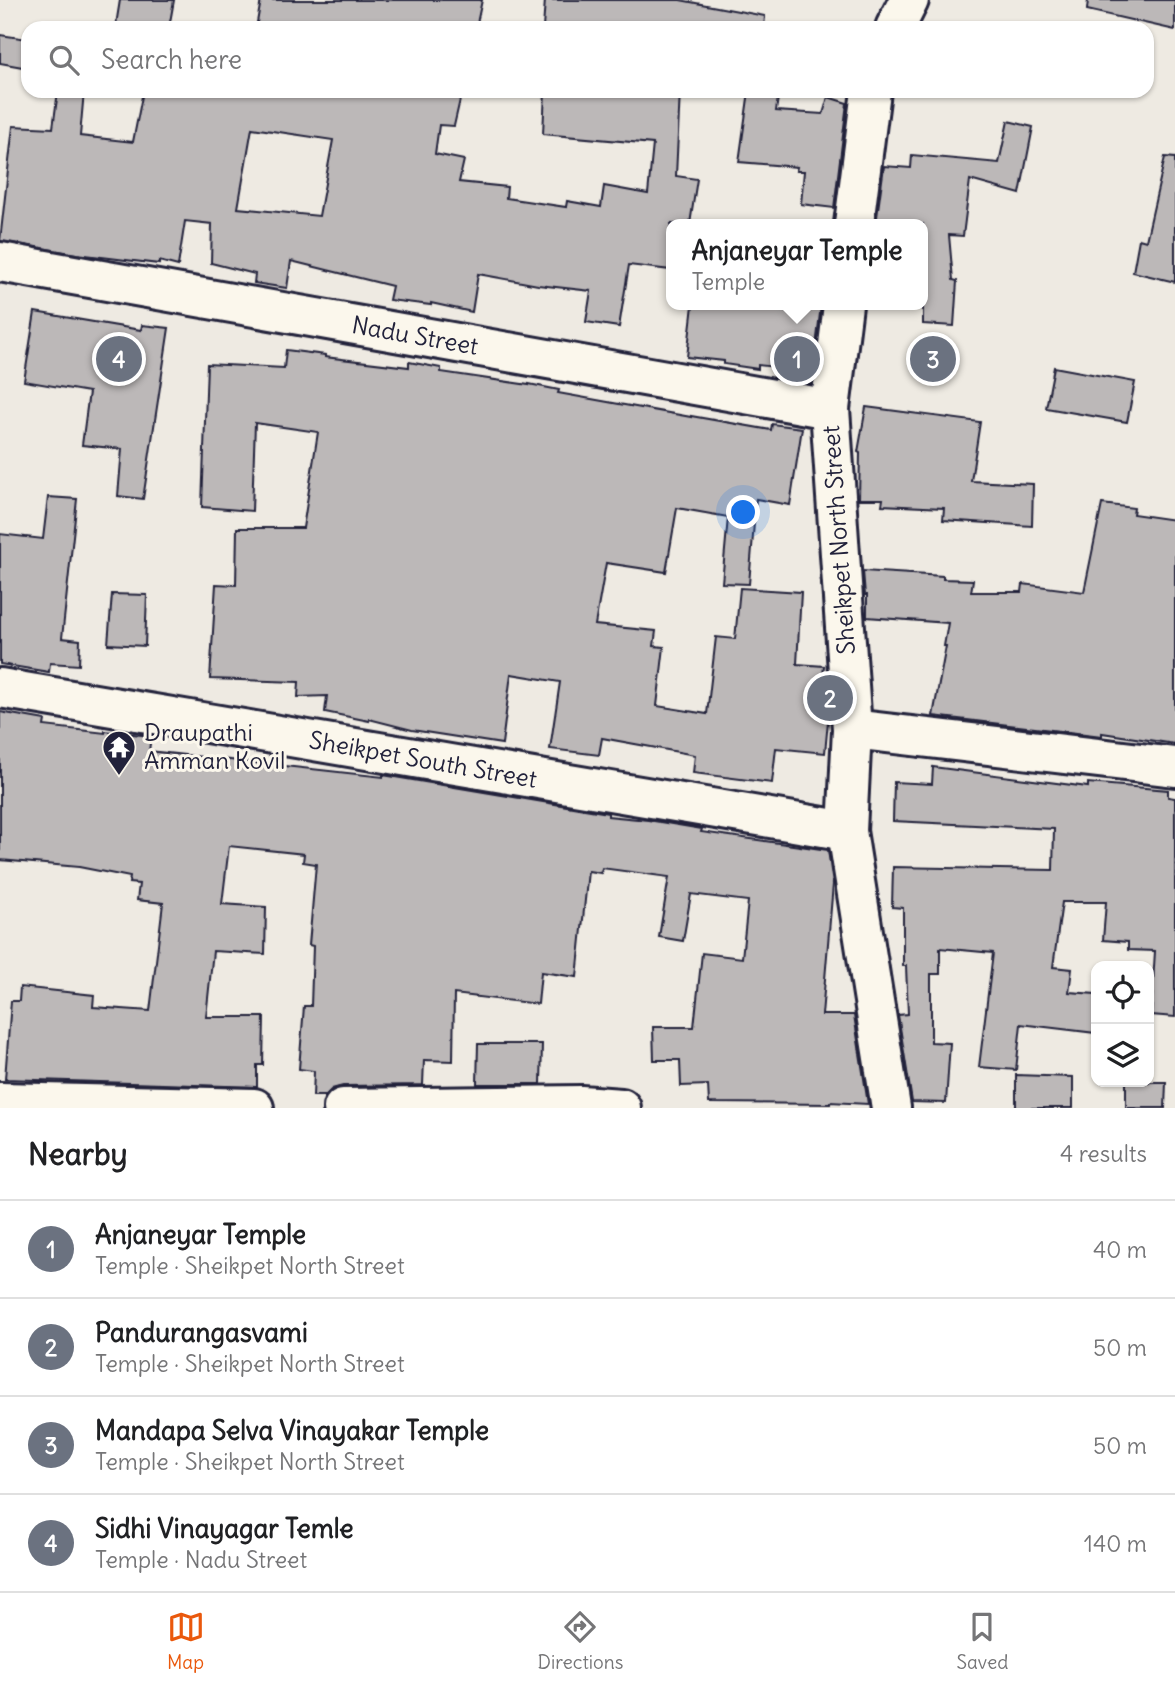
<!DOCTYPE html>
<meta charset="utf-8">
<style>
:root{--surface:#fff;--page:#f2f2f2;--text:#202124;--muted:#757577;--line:#e0e0e0;--accent:#ea580c}
body{margin:0;font-family:Delius,sans-serif;background:var(--page);color:var(--text)}
.controls{position:absolute;right:21px;bottom:21px;display:grid;overflow:hidden;border-radius:14px;box-shadow:0 2px 5px #0004}
.controls button{width:63px;height:63px;display:grid;place-items:center;padding:0;border:0;border-bottom:2px solid var(--line);background:var(--surface);color:var(--text);font:35px sans-serif}
.you{position:absolute;left:744px;top:513px;width:24px;height:24px;margin:-18px;border:5px solid #fff;border-radius:50%;background:#1a73e8;box-shadow:0 0 0 10px #1a73e833}
.badge{display:grid;place-items:center;width:46px;height:46px;border-radius:50%;background:var(--accent);color:#fff;font-size:23px;font-weight:700}
.pin{position:absolute;translate:-50% -50%;border:4px solid #fff;box-shadow:0 2px 7px #0006}
.popup{position:absolute;left:666px;top:219px;width:262px;height:91px;box-sizing:border-box;display:grid;place-content:center;border-radius:14px;background:var(--surface);filter:drop-shadow(0 2px 5px #0005);font-size:23px;white-space:nowrap;color:var(--muted)}
.popup b{font-size:26px;color:var(--text)}
.popup::after{content:'';position:absolute;left:50%;top:100%;margin-left:-14px;border:14px solid transparent;border-top-color:var(--surface)}
.list{margin:0;padding:0;list-style:none}
h2{display:flex;justify-content:space-between;align-items:center;height:91px;margin:0;padding:0 28px;font-size:30px}
h2 small{font-size:23px;font-weight:400;color:var(--muted)}
.list li{display:grid;grid-template-columns:46px 1fr auto;gap:21px;align-items:center;box-sizing:border-box;height:98px;padding:0 28px;border-top:2px solid var(--line)}
.list b{display:block;font-size:26px;white-space:nowrap}
.list p{margin:0;font-size:23px;white-space:nowrap;color:var(--muted)}
.list em{font-size:23px;font-style:normal;color:var(--muted)}
.icon{flex:none;width:38px;height:38px;fill:none;stroke:currentColor;stroke-width:2;stroke-linecap:round;stroke-linejoin:round}
.map{position:relative;flex:none;width:1175px;height:1108px;overflow:hidden}
.search{position:absolute;background:var(--surface);box-shadow:0 2px 5px #0004;left:21px;right:21px;top:21px;height:77px;display:flex;align-items:center;gap:18px;box-sizing:border-box;padding:0 24px;border-radius:21px;color:var(--muted);font-size:26px}
.sheet{height:483px;background:var(--surface)}
nav{display:flex;justify-content:space-around;align-items:center;box-sizing:border-box;height:98px;border-top:2px solid var(--line);background:var(--surface);font-size:19px;color:var(--muted)}
nav a{display:grid;justify-items:center;gap:4px}
nav .on{color:var(--accent)}
.map>svg:first-child{display:block}
.building{fill:#bcb8b8;stroke:#22223b;stroke-width:2;fill-rule:evenodd}
.lines{fill:none;stroke-linecap:round;stroke-linejoin:round}
.minor-casing{stroke:#22223b;stroke-width:44}
.minor{stroke:#fbf7ec;stroke-width:38}
.labels{text-anchor:middle;stroke-width:6;stroke-linejoin:round;paint-order:stroke}
.street-label{font-size:24px;fill:#22223b;stroke:#fbf7ec}
.poi-label{font-size:24px;fill:#22223b;stroke:#fbf7ec;text-anchor:start}
</style>
<div class="map">
<svg width="1175" height="1108" viewBox="0 0 1175 1108">
<rect width="100%" height="100%" fill="#eeeae2"/>
<filter id="ink" filterUnits="userSpaceOnUse"><feTurbulence type="fractalNoise" baseFrequency=".0143" numOctaves="2"/><feDisplacementMap in="SourceGraphic" scale="14" xChannelSelector="R" yChannelSelector="G"/><feConvolveMatrix kernelMatrix="1 2 1 2 8 2 1 2 1" color-interpolation-filters="sRGB"/></filter>
<g filter="url(#ink)">
<g class="building">
<polygon points="120,0 174,0 169,28 131,28 116,25"/>
<polygon points="261,0 482,0 476,28 256,28"/>
<polygon points="545,0 680,0 765,16 764,28 543,28"/>
<polygon points="1088,0 1175,0 1175,30 1087,10"/>
<polygon points="0,35 28,39 28,68 0,63"/>
<path d="M 58,91 L 84,91 L 80,136 L 133,142 L 143,91 L 462,91 L 454,126 L 439,125 L 435,154 L 464,160 L 459,182 L 507,187 L 506,198 L 566,207 L 567,201 L 601,207 L 604,186 L 648,194 L 653,144 L 543,134 L 545,91 L 680,91 L 676,176 L 697,179 L 690,224 L 671,224 L 671,270 L 629,265 L 619,327 L 586,322 L 591,291 L 538,285 L 478,274 L 472,312 L 431,303 L 431,305 L 389,300 L 392,286 L 291,261 L 287,288 L 254,283 L 255,274 L 211,263 L 212,224 L 185,221 L 178,266 L 159,261 L 159,264 L 77,254 L 0,241 L 13,126 L 53,128 ZM 252,128 L 333,140 L 319,216 L 238,208 Z"/>
<polygon points="749,91 779,91 776,111 823,114 828,97 847,103 834,208 801,204 804,171 796,171 797,167 739,162"/>
<polygon points="1008,121 1033,127 1020,194 970,180 963,236 949,235 953,280 957,281 954,326 923,324 923,224 876,224 884,166 911,168 912,155 999,163"/>
<polygon points="1165,157 1175,158 1175,282 1133,272 1139,239 1146,241"/>
<polygon points="693,305 821,305 813,371 758,365 758,369 724,364 724,361 687,357"/>
<polygon points="35,312 141,330 142,325 169,328 143,499 118,496 122,449 82,445 89,392 24,381"/>
<polygon points="286,350 325,355 325,357 409,367 409,362 441,368 441,372 529,385 529,384 559,390 558,393 691,417 691,416 771,430 772,424 802,428 790,505 756,499 749,584 722,583 728,517 677,508 666,572 606,563 595,625 656,631 654,646 664,647 657,706 707,714 716,637 735,639 740,588 801,592 797,664 824,666 819,708 829,710 825,753 776,748 772,783 693,773 695,755 602,738 599,755 550,749 560,682 511,674 502,744 412,730 369,719 369,721 325,712 327,696 298,697 299,682 210,679 216,584 236,585 237,528 303,528 318,432 255,423 252,511 202,507 207,364 284,368"/>
<polygon points="1054,367 1135,382 1127,422 1046,408"/>
<polygon points="866,407 980,422 971,481 1033,484 1032,526 943,520 944,508 882,505 883,499 859,499 860,453 858,452"/>
<polygon points="48,497 77,499 62,638 80,640 79,665 50,663 49,672 0,664 0,534 43,539"/>
<polygon points="1102,504 1134,508 1133,514 1175,520 1175,744 1102,733 1102,736 933,716 946,646 944,646 948,623 867,617 867,595 865,595 863,571 943,576 943,579 973,580 971,592 1022,592 1023,584 1084,592"/>
<polygon points="112,594 147,595 145,646 108,644"/>
<polygon points="0,712 45,720 44,726 105,733 105,731 151,736 149,751 383,777 383,775 608,813 608,816 648,820 702,829 701,832 828,850 833,884 822,1015 854,1015 868,1104 830,1102 830,1104 709,1103 708,1085 681,1086 680,1060 654,1060 653,1027 694,1027 702,953 742,958 748,901 691,894 683,941 659,937 669,877 602,868 601,873 588,871 577,977 541,972 538,1004 454,994 453,1061 424,1060 423,1085 343,1086 332,1089 325,1096 313,1096 314,1071 299,1069 304,1006 311,1006 313,946 309,945 316,864 303,862 304,854 229,846 222,904 266,907 265,954 213,951 206,1017 264,1017 263,1065 257,1065 257,1087 5,1079 11,1001 19,1001 20,987 94,995 93,1007 150,1011 163,903 137,900 139,884 129,883 130,877 79,867 0,860"/>
<polygon points="933,767 1088,787 1088,783 1168,790 1168,797 1175,798 1175,1017 1151,1015 1155,951 1128,950 1128,942 1103,940 1106,902 1062,902 1053,967 1072,969 1069,992 1096,994 1096,1033 1021,1024 1016,1070 979,1067 993,953 940,948 940,974 931,974 931,1042 950,1043 946,1103 912,1102 898,1015 908,1014 906,966 903,966 903,908 892,907 893,867 1053,870 1054,829 893,821 894,782 932,784"/>
<polygon points="478,1044 542,1044 541,1084 477,1084"/>
<polygon points="1016,1075 1073,1077 1073,1108 1016,1108"/>
<polygon points="1126,1082 1166,1082 1165,1108 1126,1108"/>
</g>
<g class="lines">
<defs>
<g id="minor">
<polyline points="895,28 909,0"/>
<polyline points="854,224 871,91"/>
<polyline points="0,262 830,409"/>
<polyline points="843,305 830,409 852,729 847,831 891,1108"/>
<polyline points="0,688 847,831"/>
<polyline points="852,729 1175,767"/>
<polyline points="0,1102 254,1108"/>
<polyline points="343,1108 581,1105 621,1108"/>
</g>
</defs>
<use href="#minor" class="minor-casing"/>
<use href="#minor" class="minor"/>
</g>
</g>
<defs>
<symbol id="temple-pin" viewBox="-11 -11 22 30"><path d="M0 17L-7.5 6A9.5 9.5 0 1 1 7.5 6Z" fill="#22223b" stroke="#fbf7ec"/><path d="M0-6L5-2H3V0L6.5 2.5H4V6H1.5V3h-3V6H-4V2.5H-6.5L-3 0V-2H-5Z" fill="#fff"/></symbol>
</defs>
<g fill-rule="evenodd">
<use href="#temple-pin" x="100" y="728" width="38" height="52"/>
</g>
<g class="labels">
<g class="street-label">
<text transform="translate(415 336) rotate(10)" y="8">Nadu Street</text>
<text transform="translate(839 540) rotate(-94)" y="8">Sheikpet North Street</text>
<text transform="translate(423 760) rotate(10)" y="8">Sheikpet South Street</text>
</g>
<g class="poi-label">
<text x="144" y="741">Draupathi<tspan x="144" dy="28">Amman Kovil</tspan></text>
</g>
</g>
</svg>
<div class="controls">
<button><svg class="icon" aria-label="locate" viewBox="0 0 24 24"><circle cx="12" cy="12" r="6"/><path d="M12 2v4M12 18v4M2 12h4M18 12h4"/></svg></button>
<button><svg class="icon" aria-label="layers" viewBox="0 0 24 24"><path d="M12 4l9 5-9 5-9-5zM3 14l9 5 9-5"/></svg></button>
</div>
<div class="you"></div>
<div class="pin badge" style="left:797px;top:359px;background:#6b7280">1</div>
<div class="popup"><b>Anjaneyar Temple</b>Temple</div>
<div class="pin badge" style="left:830px;top:698px;background:#6b7280">2</div>
<div class="pin badge" style="left:933px;top:359px;background:#6b7280">3</div>
<div class="pin badge" style="left:119px;top:359px;background:#6b7280">4</div>
<div class="search"><svg class="icon" aria-label="search" viewBox="0 0 24 24"><circle cx="10" cy="10" r="6"/><path d="M15 15l6 6"/></svg>Search here</div>
</div>
<section class="sheet">
<h2>Nearby<small>4 results</small></h2>
<ul class="list">
<li><span class="badge" style="background:#6b7280">1</span><div><b>Anjaneyar Temple</b><p>Temple · Sheikpet North Street</p></div><em>40 m</em></li>
<li><span class="badge" style="background:#6b7280">2</span><div><b>Pandurangasvami</b><p>Temple · Sheikpet North Street</p></div><em>50 m</em></li>
<li><span class="badge" style="background:#6b7280">3</span><div><b>Mandapa Selva Vinayakar Temple</b><p>Temple · Sheikpet North Street</p></div><em>50 m</em></li>
<li><span class="badge" style="background:#6b7280">4</span><div><b>Sidhi Vinayagar Temle</b><p>Temple · Nadu Street</p></div><em>140 m</em></li>
</ul>
</section>
<nav>
<a class="on"><svg class="icon" aria-label="map" viewBox="0 0 24 24"><path d="M3 6l6-2 6 2 6-2v14l-6 2-6-2-6 2zM9 4v14M15 6v14"/></svg>Map</a>
<a><svg class="icon" aria-label="directions" viewBox="0 0 24 24"><path d="M12 3l9 9-9 9-9-9zM9 14v-3h6M13 9l2 2-2 2"/></svg>Directions</a>
<a><svg class="icon" aria-label="saved" viewBox="0 0 24 24"><path d="M7 4h10v16l-5-4-5 4z"/></svg>Saved</a>
</nav>
